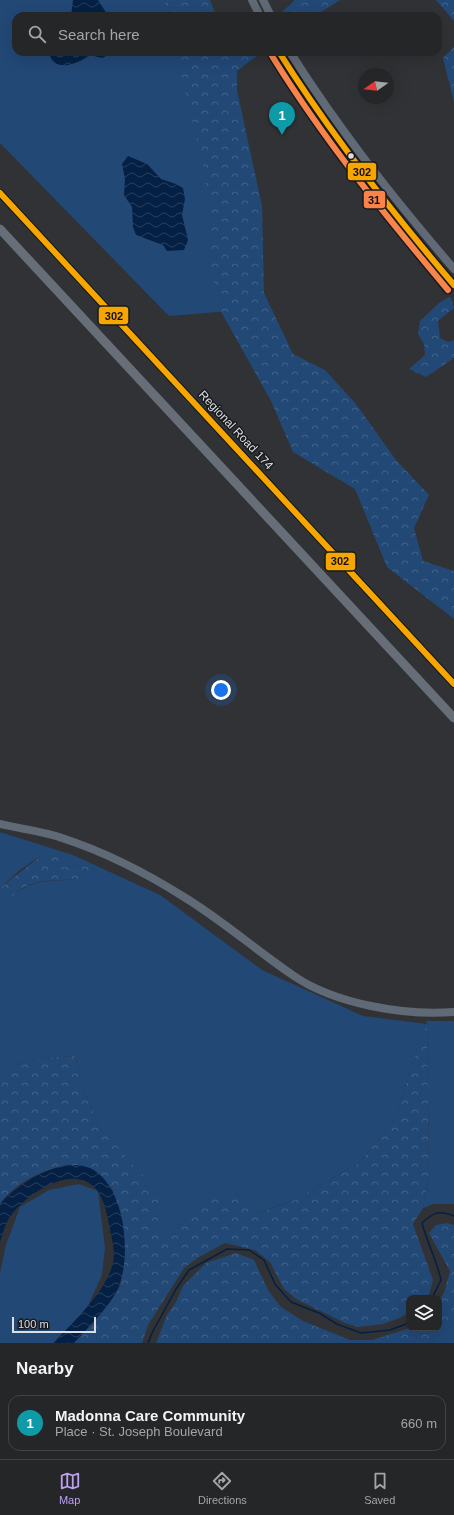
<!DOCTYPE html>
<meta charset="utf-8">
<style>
:root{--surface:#242628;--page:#2c2e30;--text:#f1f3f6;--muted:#a3a5a8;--line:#414345;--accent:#bca0f2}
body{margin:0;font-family:Arial,sans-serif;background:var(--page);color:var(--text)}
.controls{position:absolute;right:12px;bottom:12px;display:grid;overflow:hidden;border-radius:8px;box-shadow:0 4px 16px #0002}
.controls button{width:36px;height:36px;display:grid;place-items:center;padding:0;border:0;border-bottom:1px solid var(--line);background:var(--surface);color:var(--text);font:20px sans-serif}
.compass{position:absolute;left:358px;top:68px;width:36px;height:36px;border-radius:50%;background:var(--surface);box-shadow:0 4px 16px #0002;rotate:256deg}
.scale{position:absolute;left:12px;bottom:10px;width:84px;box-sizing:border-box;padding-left:4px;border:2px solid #dbdee2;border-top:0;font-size:11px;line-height:14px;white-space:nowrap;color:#dbdee2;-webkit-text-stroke:3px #181a1d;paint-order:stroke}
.you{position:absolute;left:221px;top:690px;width:14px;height:14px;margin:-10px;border:3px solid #fff;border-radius:50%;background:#1a73e8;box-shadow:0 0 0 6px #1a73e833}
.badge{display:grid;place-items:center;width:26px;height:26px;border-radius:50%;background:var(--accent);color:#fff;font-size:13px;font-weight:700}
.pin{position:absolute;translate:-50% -33px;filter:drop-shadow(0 1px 2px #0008)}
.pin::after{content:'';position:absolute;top:21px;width:14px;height:12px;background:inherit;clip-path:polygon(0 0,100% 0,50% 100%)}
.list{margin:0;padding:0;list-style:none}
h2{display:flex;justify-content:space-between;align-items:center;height:52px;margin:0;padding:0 16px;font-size:17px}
h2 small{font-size:13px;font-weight:400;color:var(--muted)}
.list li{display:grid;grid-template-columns:26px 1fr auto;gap:12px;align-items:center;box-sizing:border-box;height:56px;margin:0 8px 8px;padding:0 8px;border:1px solid var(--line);border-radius:12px}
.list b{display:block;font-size:15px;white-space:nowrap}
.list p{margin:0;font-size:13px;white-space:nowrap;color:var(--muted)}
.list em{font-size:13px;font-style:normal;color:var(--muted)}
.icon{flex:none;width:22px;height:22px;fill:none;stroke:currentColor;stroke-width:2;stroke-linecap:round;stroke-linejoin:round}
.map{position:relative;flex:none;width:454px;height:1343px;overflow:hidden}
.search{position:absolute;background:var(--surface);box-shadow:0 4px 16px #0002;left:12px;right:12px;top:12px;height:44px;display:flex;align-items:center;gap:10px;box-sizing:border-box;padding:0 14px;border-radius:12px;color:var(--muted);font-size:15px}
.sheet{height:116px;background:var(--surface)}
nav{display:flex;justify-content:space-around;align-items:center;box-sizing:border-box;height:56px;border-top:1px solid var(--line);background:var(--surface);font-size:11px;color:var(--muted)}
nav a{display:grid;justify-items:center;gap:2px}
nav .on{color:var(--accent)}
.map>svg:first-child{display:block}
.green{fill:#224876}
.forest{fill:url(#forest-crowns)}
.water{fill:url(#water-waves)}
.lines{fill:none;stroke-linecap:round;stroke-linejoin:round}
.stream{stroke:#042044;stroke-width:1.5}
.primary{stroke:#606976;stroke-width:8}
.highway{stroke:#676e78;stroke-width:9}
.bus-1-casing{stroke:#181a1d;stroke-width:9}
.bus-2-casing{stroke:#181a1d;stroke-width:9}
.bus-1{stroke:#f7a600;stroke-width:6}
.bus-2{stroke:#f8844c;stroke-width:6}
.bus-dot{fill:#dbdee2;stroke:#181a1d;stroke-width:1.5}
.labels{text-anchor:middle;stroke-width:3;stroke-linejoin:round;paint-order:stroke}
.street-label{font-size:12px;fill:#dbdee2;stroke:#181a1d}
.line-badge{stroke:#181a1d;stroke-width:1.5}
.pale-badge-label{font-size:11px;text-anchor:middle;font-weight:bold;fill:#111}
</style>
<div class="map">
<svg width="454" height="1343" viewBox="0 0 454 1343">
<defs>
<pattern id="forest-crowns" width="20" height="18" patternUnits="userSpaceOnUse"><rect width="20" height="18" fill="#224876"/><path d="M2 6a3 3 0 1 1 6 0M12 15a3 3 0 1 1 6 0" fill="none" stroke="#426289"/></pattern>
<pattern id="water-waves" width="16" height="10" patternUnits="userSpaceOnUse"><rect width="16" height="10" fill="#042044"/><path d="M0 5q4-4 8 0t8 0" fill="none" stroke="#28405f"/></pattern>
</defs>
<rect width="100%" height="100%" fill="#303235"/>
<g class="green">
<polygon points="0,0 182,0 184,16 16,16 16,52 190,52 231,311 169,316 0,143"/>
<path d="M 0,832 L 73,855 L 160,895 L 262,970 L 363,1016 L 427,1024 L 426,1021 L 454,1021 L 454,1204 L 434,1204 L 423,1208 L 429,1174 L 427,1026 L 409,1072 L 398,1115 L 359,1163 L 294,1200 L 258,1213 L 236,1193 L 186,1219 L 172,1234 L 158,1234 L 157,1197 L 99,1127 L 81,1082 L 75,1056 L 39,1058 L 0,1070 L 0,901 C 10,901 13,893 22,889 C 38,880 57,880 75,880 L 78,865 L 64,867 L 42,855 L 21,869 L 0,888 Z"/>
<polygon points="79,1184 98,1191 105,1248 102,1275 87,1308 53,1343 0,1343 0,1273 6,1245 20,1207 49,1190"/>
<polygon points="454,1323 454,1343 429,1343"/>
</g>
<g class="forest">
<polygon points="165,0 210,0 216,16 168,16"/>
<polygon points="295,0 340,0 315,16 282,16 280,14"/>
<polygon points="436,0 454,0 454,21"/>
<polygon points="454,47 454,102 443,58"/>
<polygon points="176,52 262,52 237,71 237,90 262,206 264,293 293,354 325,370 356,404 396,460 429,495 414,528 423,561 454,571 454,619 387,567 355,489 293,452 271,401 219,308 210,262 211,222 203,166"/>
<polygon points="449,297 451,298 454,308 438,321 440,338 448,342 454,340 454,358 426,377 409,369 425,355 424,344 418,334 420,321 439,303"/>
<path d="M 47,854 L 60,857 L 64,867 L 78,865 L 91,868 L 89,879 C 67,881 41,877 21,889 C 13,894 10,901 0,901 L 0,888 L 42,855 Z"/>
<path d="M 427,1024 L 429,1174 L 423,1208 L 413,1224 L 433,1280 L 429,1295 L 425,1298 L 409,1298 L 409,1312 L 400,1318 L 383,1324 L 358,1327 L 345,1323 L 296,1299 L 284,1289 L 270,1262 L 255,1250 L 225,1243 L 199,1257 L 184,1268 L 148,1325 L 142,1343 L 74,1343 C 90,1326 108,1308 119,1288 C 127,1271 115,1211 113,1190 L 69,1165 C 44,1169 13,1183 0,1205 L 0,1070 L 39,1058 L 75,1056 L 81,1082 L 99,1127 L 143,1175 L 158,1198 L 158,1234 L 172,1234 L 186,1219 L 214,1198 L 236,1193 L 259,1213 L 294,1200 L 359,1163 L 398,1115 L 409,1072 Z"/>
<polygon points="447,1223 454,1225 454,1323 429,1343 156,1343 167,1315 176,1302 183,1286 206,1263 236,1253 254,1260 269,1292 281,1307 303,1321 350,1340 372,1340 410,1328 439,1328 439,1300 444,1293 450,1271 429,1233 436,1225"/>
</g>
<g class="water">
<polygon points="73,0 98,0 107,14 111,16 71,16"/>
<path d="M 49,52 L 115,52 L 102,58 L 90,55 C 78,64 53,74 49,52 Z"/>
<polygon points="128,156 147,164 161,179 176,184 183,188 185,199 182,215 188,240 184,250 167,251 163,245 136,235 133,227 132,207 124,195 125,179 122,164"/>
<path d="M 77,1165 C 85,1166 93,1168 99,1174 C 125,1196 131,1254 119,1286 C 113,1303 87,1328 74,1343 L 54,1343 C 73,1322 106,1292 113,1263 C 116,1251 111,1237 109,1224 C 107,1215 105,1204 100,1195 C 80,1158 26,1193 10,1217 C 5,1223 3,1234 0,1242 C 0,1231 0,1215 0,1205 C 2,1200 7,1197 10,1194 C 29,1178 52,1165 77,1165 Z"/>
</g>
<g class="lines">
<g class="stream">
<path d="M 432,1298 L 441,1280 C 437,1260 427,1243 422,1223 C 434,1212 439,1210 454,1216"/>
<polyline points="148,1343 152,1333 176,1289 189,1270 227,1249 249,1250 264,1260 275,1284 291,1302 319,1313 337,1324 361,1333 390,1330 409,1323"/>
</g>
<g class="primary">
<polyline points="252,0 260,16"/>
<polyline points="263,0 271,16"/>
<path d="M 279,52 C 329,136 391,211 454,285"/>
<path d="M 290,52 C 339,130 395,200 454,269"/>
<path d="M 0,824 C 20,829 43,831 62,838 C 105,852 146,873 184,897 C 222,920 257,951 294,976 C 335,1004 405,1016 454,1012"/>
</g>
<g class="highway">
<polyline points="0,193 454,684"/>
<polyline points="0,229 454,718"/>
</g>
<defs>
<g id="bus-1">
<path d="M 279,52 C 331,135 391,211 454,285"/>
<polyline points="0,193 454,684"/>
</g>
<path id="bus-2" d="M 272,56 C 324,140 385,215 448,290"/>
</defs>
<use href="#bus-1" class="bus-1-casing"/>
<use href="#bus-2" class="bus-2-casing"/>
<use href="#bus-1" class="bus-1"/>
<use href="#bus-2" class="bus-2"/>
</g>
<circle class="bus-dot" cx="351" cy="156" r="3.5"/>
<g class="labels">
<g class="street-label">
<text transform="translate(236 430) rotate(47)" y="4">Regional Road 174</text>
</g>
</g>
<g class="line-badge">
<rect x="347" y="162" width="30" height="19" rx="4" fill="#f7a600"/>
<rect x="363" y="190" width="23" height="19" rx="4" fill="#f8844c"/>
<rect x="98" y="306" width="31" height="19" rx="4" fill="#f7a600"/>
<rect x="325" y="552" width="31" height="19" rx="4" fill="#f7a600"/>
</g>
<g class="pale-badge-label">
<text x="362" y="176">302</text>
<text x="374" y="204">31</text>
<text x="114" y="320">302</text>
<text x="340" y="565">302</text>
</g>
</svg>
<div class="controls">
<button><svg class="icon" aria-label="layers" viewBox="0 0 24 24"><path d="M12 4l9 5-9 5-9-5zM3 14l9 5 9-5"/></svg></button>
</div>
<svg class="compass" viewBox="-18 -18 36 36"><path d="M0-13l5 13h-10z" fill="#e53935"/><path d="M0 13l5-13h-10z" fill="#a3a5a8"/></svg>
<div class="scale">100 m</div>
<div class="you"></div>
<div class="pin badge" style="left:282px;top:135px;background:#0f9aa8">1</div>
<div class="search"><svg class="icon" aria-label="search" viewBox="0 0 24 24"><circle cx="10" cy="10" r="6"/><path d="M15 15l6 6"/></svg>Search here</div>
</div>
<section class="sheet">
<h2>Nearby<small></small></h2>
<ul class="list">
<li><span class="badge" style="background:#0f9aa8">1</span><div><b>Madonna Care Community</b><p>Place · St. Joseph Boulevard</p></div><em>660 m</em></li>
</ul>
</section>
<nav>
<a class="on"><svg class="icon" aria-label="map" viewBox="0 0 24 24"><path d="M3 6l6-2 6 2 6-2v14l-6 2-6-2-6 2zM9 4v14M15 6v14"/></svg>Map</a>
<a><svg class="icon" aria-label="directions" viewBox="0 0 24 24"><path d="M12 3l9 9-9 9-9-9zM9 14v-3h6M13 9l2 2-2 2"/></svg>Directions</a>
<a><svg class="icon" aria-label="saved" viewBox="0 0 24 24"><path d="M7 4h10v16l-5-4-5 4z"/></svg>Saved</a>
</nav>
